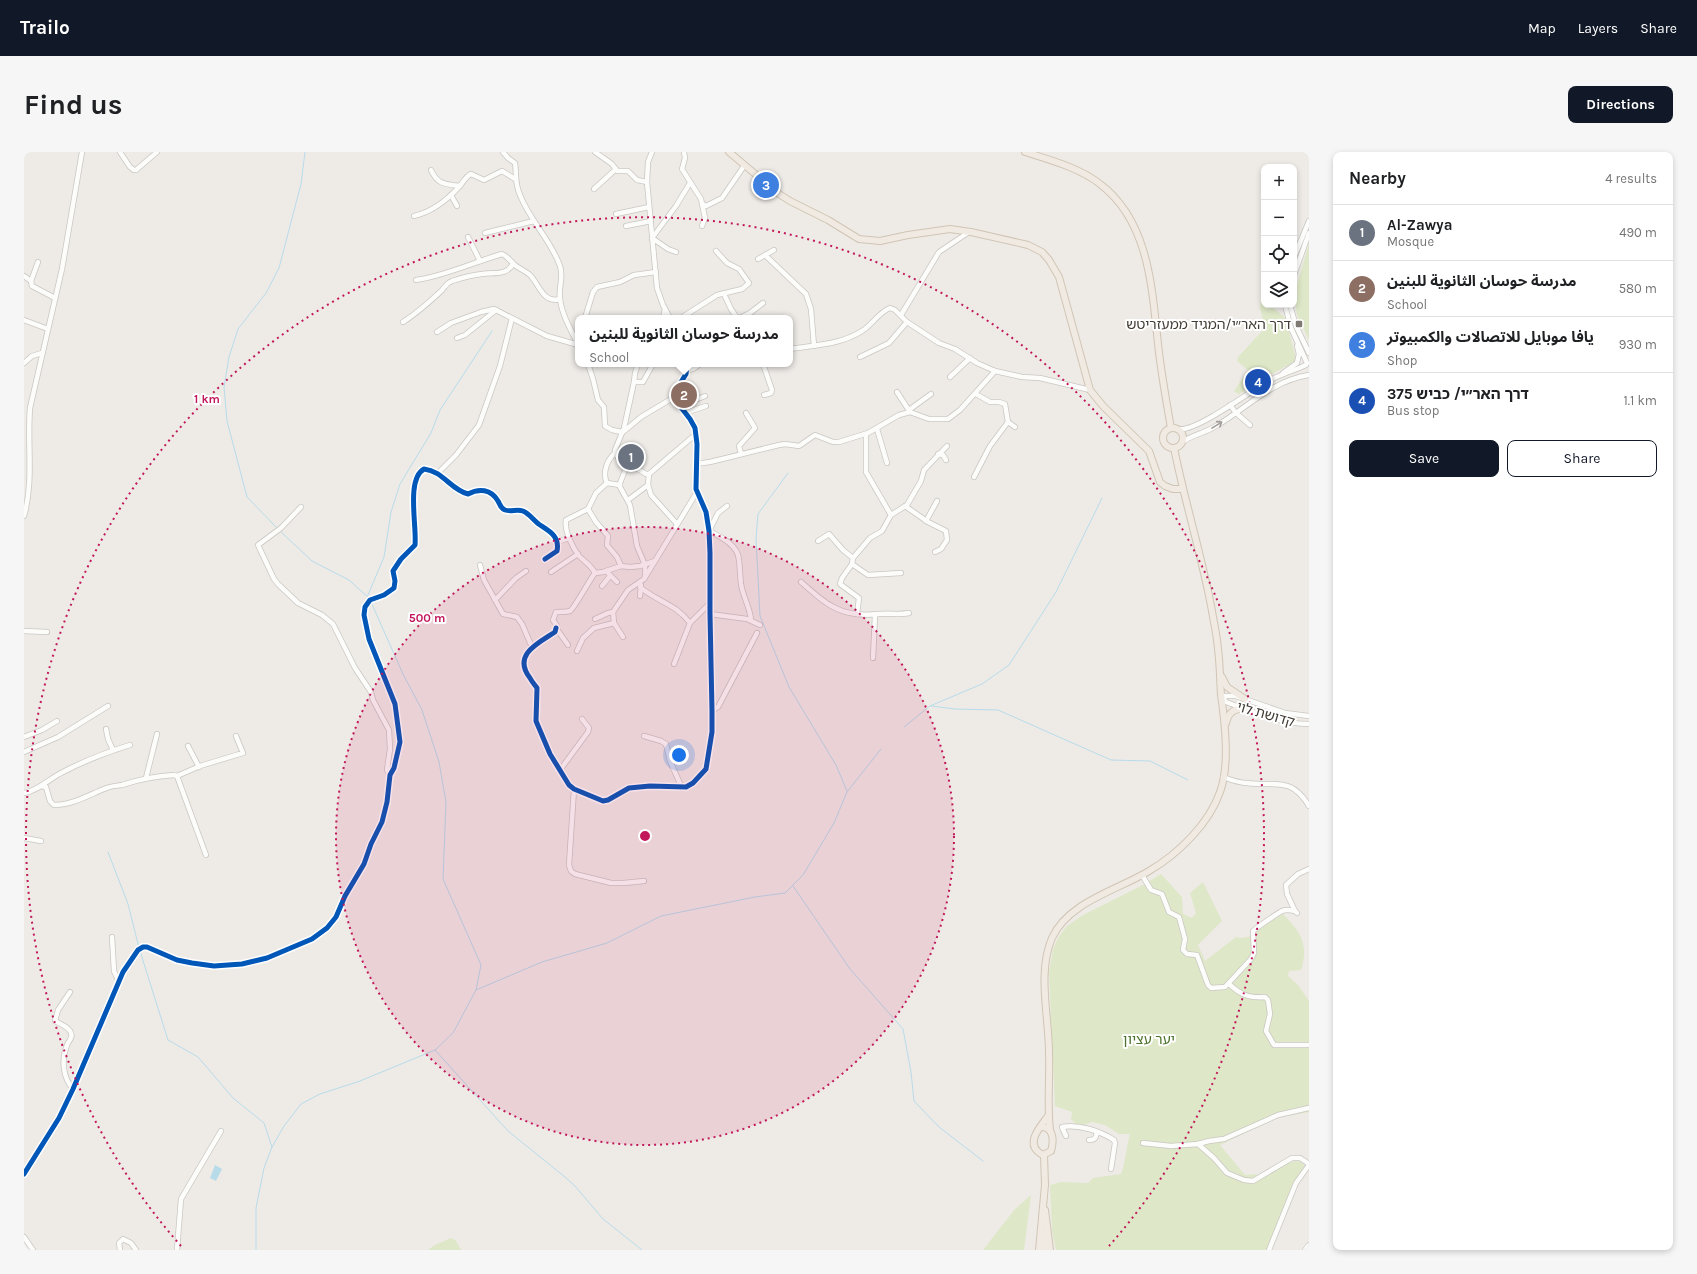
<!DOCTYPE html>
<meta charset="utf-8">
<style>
:root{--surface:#fff;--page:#f6f6f6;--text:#202124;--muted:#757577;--line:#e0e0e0;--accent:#111827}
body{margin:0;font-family:Karla,"Noto Sans Arabic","Noto Sans Hebrew",sans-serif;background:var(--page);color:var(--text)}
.controls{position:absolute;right:12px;top:12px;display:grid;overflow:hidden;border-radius:8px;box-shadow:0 2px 6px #0003}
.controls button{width:36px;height:36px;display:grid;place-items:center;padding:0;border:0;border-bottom:1px solid var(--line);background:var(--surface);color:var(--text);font:20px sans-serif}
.you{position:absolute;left:655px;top:603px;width:14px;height:14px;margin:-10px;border:3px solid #fff;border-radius:50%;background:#1a73e8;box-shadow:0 0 0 6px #1a73e833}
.badge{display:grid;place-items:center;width:26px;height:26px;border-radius:50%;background:var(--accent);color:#fff;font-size:13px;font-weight:700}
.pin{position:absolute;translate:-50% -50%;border:2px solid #fff;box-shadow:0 1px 4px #0006}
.popup{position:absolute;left:551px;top:163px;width:218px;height:52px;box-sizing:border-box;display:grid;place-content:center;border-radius:8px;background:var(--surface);filter:drop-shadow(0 1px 3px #0005);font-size:13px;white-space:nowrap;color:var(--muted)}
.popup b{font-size:15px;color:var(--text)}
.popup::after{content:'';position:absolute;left:50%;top:100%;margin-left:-8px;border:8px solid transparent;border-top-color:var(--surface)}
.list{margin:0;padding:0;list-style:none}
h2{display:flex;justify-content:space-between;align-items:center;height:52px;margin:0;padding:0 16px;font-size:17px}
h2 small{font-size:13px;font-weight:400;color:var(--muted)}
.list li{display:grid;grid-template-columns:26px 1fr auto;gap:12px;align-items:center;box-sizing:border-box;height:56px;padding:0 16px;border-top:1px solid var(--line)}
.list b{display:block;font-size:15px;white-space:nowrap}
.list p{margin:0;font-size:13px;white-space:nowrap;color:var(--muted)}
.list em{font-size:13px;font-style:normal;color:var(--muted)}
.actions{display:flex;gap:8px;padding:12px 16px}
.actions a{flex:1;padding:9px 0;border:1px solid var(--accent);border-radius:8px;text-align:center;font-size:14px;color:var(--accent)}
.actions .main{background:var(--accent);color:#fff}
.icon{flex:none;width:22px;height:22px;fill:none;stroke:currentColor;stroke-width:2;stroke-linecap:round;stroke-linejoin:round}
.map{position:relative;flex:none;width:1285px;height:1098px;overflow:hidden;border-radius:8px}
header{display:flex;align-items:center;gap:24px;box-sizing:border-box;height:56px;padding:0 20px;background:var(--accent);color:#fff}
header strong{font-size:19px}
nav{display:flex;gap:22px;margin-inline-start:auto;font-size:14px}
.intro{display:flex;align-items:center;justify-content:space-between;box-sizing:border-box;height:96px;padding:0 24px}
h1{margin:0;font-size:28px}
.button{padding:10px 18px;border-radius:8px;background:var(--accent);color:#fff;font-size:14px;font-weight:700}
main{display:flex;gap:24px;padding:0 24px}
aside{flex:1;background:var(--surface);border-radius:8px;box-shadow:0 2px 6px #0003}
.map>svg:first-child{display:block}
.green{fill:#dee7c7}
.water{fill:#b8dbea}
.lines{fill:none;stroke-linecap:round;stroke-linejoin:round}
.stream{stroke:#b8dbea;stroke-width:1}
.minor-casing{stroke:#cac7c3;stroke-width:6}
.major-casing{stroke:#d0c5b5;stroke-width:8}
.minor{stroke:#fcfcfb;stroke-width:4.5}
.major{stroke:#f0eae2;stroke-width:6}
.cycleway-casing{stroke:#fff;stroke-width:8}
.cycleway{stroke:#0057b8;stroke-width:5}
.oneway{stroke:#a09c98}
.ring{fill:none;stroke:#c2185b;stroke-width:2;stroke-dasharray:2 4}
.poi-dot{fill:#7f7973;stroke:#fff;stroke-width:1.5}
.labels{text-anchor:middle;stroke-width:4;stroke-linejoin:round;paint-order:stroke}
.poi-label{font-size:14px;fill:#433c34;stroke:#fff;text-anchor:end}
.street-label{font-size:14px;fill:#433c34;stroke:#fff}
.park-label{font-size:14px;fill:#4b712a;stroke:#fff}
.centre{fill:#c2185b;stroke:#fff;stroke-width:2}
.ring-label{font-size:12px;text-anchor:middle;font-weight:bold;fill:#c2185b;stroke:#fff;stroke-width:4;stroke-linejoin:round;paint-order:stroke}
</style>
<header>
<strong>Trailo</strong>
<nav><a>Map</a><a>Layers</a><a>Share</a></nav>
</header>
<div class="intro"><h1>Find us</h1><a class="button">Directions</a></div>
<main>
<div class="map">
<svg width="1285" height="1098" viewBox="0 0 1285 1098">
<rect width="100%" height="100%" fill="#eeebe7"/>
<g class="green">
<polygon points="1285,91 1285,188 1273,163 1270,143"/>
<polygon points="1237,148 1240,149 1240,153 1246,153 1260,165 1263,171 1272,207 1270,210 1246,223 1215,242 1210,239 1224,218 1213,209 1214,205 1241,176 1236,156"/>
<path d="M 1137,722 L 1158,745 L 1159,762 L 1168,766 L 1172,761 L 1166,741 L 1179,730 L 1198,769 L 1174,793 L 1181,809 L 1212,785 L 1218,786 L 1227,784 L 1228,781 L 1259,762 C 1277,780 1285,793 1277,818 L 1265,819 L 1264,824 L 1274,833 L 1285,849 L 1285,960 L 1252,966 L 1196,993 L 1221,1023 L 1231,1022 L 1237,1026 C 1247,1020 1278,997 1282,1018 C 1264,1045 1255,1068 1244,1098 L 1032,1098 L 1028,1078 L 1026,1033 L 1037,1030 L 1064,1031 L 1069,1026 L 1097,1022 C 1102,1008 1102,996 1106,982 L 1095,982 L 1081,973 L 1068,970 L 1057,974 L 1052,972 L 1047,967 L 1048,960 L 1031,954 L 1025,821 L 1029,797 L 1035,784 L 1043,774 L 1059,763 L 1119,733 Z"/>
<polygon points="1007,1043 1000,1098 959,1098 991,1057"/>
<polygon points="427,1086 432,1089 437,1098 404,1098 411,1093"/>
</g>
<polygon class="water" points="191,1013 198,1017 192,1029 186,1026"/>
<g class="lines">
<g class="stream">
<polyline points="764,321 734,362 732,386 736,464 765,535 812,613 823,639"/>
<polyline points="253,376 223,345 203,269 200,235 205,205 214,177 242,141 255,116 277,32 281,0"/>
<polyline points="256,379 288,409 325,428 345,446"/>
<polyline points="344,443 360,405 367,360 376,332 407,281 416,258 468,179"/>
<polyline points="907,554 931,557 974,558 1087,608 1126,609 1164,628"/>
<polyline points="880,575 906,554 958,532 985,513 1032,440 1078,346"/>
<polyline points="84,700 104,752 115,796"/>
<polyline points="769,734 826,817 879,877 887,920 890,949 915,975 959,1009"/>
<polyline points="116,799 144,888 174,905 209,946 240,971 248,995"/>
<polyline points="452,838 518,810 583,791 637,764 731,745 761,741 779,723 810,671 823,640 857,597"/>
<polyline points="411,898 484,979 541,1025 551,1034 579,1067 618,1098"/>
<polyline points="232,1098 232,1056 240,1016 248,995 260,974 277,952 296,942 336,929 411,898 429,881 452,838 457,813 419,727 422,650 415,610 398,558 379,522 347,450"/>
</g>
<defs>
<g id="minor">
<polyline points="96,0 106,15 110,18 112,18 133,0"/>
<path d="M 479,0 L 484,6 L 491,11 C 493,23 490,29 496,43 C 506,69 527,88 536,114 C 540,126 534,136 536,147 C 538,163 547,178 554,192"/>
<polyline points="571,0 588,12 593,19 604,19 613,28 623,30"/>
<polyline points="628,0 624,10 623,30 633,136 639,153 646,166"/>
<polyline points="660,0 661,6 658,17 677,47 681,66 678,74"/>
<path d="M 407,18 C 414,33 421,32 436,34"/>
<polyline points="570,37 592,17"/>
<polyline points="427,43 433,54"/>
<polyline points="679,52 682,54 698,46 720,14"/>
<polyline points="592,62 625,55"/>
<path d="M 390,64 C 407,60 422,49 434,36 C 439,31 441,25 447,22 L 460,28 L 478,19 L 491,27"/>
<polyline points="602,74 627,69"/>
<polyline points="461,81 510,69"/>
<polyline points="444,85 456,109"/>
<polyline points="628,86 652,54 666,31"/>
<polyline points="628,86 644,97 652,100"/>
<polyline points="741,103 782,142 787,157 790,194"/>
<polyline points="1270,105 1285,69"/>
<polyline points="734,107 750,98"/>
<polyline points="14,110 7,129 8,134 31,146"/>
<polyline points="1270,123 1285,81"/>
<polyline points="0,124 7,129"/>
<path d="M 392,128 C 421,124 450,110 478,102 C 483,104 484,107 488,110 C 492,116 501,118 506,123 C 515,132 519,152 536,147"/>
<polyline points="700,142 707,157 713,166"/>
<polyline points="1261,153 1267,176 1283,211"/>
<polyline points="1266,153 1272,174 1285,201"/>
<polyline points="877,163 915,100 945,80"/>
<polyline points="561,166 569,140 573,135 596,130 610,123 632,120"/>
<polyline points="639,166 641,157"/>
<polyline points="657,166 693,143 718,137 725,131 715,117 703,111 692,99"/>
<polyline points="716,166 726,161 739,151"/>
<polyline points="0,168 24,177"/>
<path d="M 379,170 C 392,162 404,151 415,141 C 421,137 420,132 428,129 C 437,126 449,123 458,122 C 470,120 482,124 489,112"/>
<polyline points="413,180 427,171 457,160 470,157 523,184 551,192 553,191"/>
<polyline points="433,186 441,183 472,158"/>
<path d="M 766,197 C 790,193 816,193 838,179 C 848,173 855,160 866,156 L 871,158 L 883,170 L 915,191 L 931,197 L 953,211 L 971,219 L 998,225 L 1016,226 L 1066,238"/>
<polyline points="836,205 865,191 883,170"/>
<polyline points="0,211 8,204 18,201"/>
<polyline points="564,212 569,227 574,248 580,255 581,274 588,278 598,280"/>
<polyline points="739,212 748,238 747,241 740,243"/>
<polyline points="663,218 669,217 676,212"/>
<polyline points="1259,221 1273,211 1275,202 1273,194"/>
<polyline points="926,225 946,206"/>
<polyline points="610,230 619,230 629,212"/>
<polyline points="873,240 886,260"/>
<polyline points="952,242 966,250 975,250 981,252 984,270 991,275"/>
<polyline points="1206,253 1212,261 1226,273"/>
<polyline points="656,254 681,244"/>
<polyline points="885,258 907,242"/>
<polyline points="661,261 682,254"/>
<polyline points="853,277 863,311"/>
<path d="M 1154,277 C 1170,281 1226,240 1242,230 C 1255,223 1269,219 1282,213"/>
<polyline points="599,280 617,265 652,244"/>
<polyline points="842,282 842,320 867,363"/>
<path d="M 1158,290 C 1168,283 1181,281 1192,274 C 1223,256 1247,229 1285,223"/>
<polyline points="717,302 715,294 731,276 722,261"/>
<polyline points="914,302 919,303 922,308"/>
<polyline points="672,312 686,310 755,293 761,292 775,294 791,283 809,290 815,290 844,281 875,263 886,260 905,267 924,267 936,258 971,219"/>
<polyline points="602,316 596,331 596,335 606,353 613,394 621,413 621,425"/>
<polyline points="602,316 593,304 591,298 600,276 610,230 611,221 614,212"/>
<polyline points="602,316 609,314 622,322 625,322"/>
<polyline points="414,321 432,303 455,273 476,214 488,166"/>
<polyline points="950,325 966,294 984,270"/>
<path d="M 583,331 C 578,321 583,308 591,301"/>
<polyline points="604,348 624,333"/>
<polyline points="881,354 904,370 922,379 923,388 917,397 911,400"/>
<polyline points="277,355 257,376 234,393 250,427 254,432 274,451 298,463 309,472 331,516 347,540 349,548 365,578 366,597 363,618 366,623"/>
<polyline points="564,357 572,370 584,384 583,393 593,405 597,414"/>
<path d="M 0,364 C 10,329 3,292 6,256 L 38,117 L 58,0"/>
<polyline points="902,369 913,349"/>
<polyline points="653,372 627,343 624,333 625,322 672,282"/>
<path d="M 685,379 C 697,385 714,393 715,408 C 716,416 716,424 717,432 C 719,445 726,455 727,468"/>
<polyline points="685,379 694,361 703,354"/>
<polyline points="794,389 805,382 819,398 829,406"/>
<polyline points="533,390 545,386"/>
<polyline points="828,412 844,423 877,421"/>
<polyline points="456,413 460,428 479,462 493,465 498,472 508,495"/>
<polyline points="582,419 593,430"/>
<polyline points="527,420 554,402"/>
<polyline points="571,421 579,420 597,414 606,415 616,414 631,409 673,340"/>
<path d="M 571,421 C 567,413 561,410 555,404 C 549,396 540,379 542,368 L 564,357 L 572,341 L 583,331 L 596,333"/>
<path d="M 777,430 C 803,453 817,466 854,462 C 864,461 875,463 885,461"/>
<polyline points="578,434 586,424"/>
<path d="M 616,435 C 632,449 652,452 666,471"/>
<polyline points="616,444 617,433"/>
<polyline points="471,448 492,426 502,419"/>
<polyline points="589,460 590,471 599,485"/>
<polyline points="686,462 723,467 736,473"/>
<polyline points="833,462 835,446 816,432 818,426 828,412 829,406 846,386 858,379 867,363 883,353 897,329 900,318 923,294"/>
<polyline points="571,467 584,461 589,460 604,438 620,427 631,409"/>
<path d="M 532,476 L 531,480 C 514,491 488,503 506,526 C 508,530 511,533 513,536 L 512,569 L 526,602 L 545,633 L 550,637 L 579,649 L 584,648 L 605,636 L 626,634 L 662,635 L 669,631 L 682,617 L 688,580 L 688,559 L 686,462 L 686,401 L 685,379 L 682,360 L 672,337 L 673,292 L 671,276 L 666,267 L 656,254 L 652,244 L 654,235 L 662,222 L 663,212"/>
<polyline points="0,479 23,480"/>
<path d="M 544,493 L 532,476 L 533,474 L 529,468 L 532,460 C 537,460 542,460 546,459 C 550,457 566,427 571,421"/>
<polyline points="553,499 559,486 570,476 590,471"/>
<polyline points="849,506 851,463"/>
<polyline points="650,512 666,471 686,451"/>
<path d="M 1198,544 L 1202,550 C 1229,560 1256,572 1285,572"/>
<polyline points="1198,544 1212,544 1261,561 1285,564"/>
<polyline points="688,559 694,555 733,481"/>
<polyline points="82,577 84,587 89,598"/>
<polyline points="620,584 637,589 642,592 646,609 658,636"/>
<polyline points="0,585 18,578 33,569"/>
<polyline points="164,594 175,615"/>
<polyline points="0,600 34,585 84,554"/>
<polyline points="536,618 564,580 565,576 558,567"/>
<polyline points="153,624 182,703"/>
<path d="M 1199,625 C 1207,628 1215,631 1223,631 C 1252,635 1267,624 1285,654"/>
<polyline points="122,626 133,582"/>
<path d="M 17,634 L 22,635 L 26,649 L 30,653 C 48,653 65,643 80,637 C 86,634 92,634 98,633 C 116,627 132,624 150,623 L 153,624 L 176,614 L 219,601 L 212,584"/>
<polyline points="550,637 545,713 547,719 551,722 587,731 600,731 620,729"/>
<path d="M 0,641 C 14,639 26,626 39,620 C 60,609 83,600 106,593"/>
<polyline points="0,686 17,689"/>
<path d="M 1118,723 L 1127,738 L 1138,742 L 1145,760 L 1155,765 L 1161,787 L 1159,798 L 1163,802 L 1173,803 L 1184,833 L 1187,836 L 1201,835 L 1227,807 L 1230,801 L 1229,779 C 1232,776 1254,761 1258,759 C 1262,757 1266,758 1271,759 L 1273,761"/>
<polyline points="1271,759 1263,742 1262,733 1274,722 1285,717"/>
<polyline points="88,785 90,819 95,830"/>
<path d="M 1205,832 C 1217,843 1224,846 1241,845 L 1244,848 L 1246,862 L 1242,879 L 1250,893 L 1285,893"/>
<path d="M 46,840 L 34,858 L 31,869 C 36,872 43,874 46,879 C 50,885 45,888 43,893 C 37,908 39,926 49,937"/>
<path d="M 1042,984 L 1038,975 C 1055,972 1076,979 1090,988 L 1091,991 L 1087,1017"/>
<path d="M 1065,988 C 1071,988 1072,986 1073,980"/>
<polyline points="1119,991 1147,994 1174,992 1185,989 1200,987 1254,963 1285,956"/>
<polyline points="1174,992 1190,1006 1203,1021 1220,1028 1229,1029 1268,1006 1276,1006 1285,1012"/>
<path d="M 0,1022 L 35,966 L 49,937 L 99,820 L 114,798 L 119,795 L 123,795 L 153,808 L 168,811 L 190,814 L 218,812 L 243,806 L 288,787 L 303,776 L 312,765 L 321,744 L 340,712 L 347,692 L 358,670 L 363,650 L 366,623 L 370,616 L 376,590 L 371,552 L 345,487 L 340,463 L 341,455 L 346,448 L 360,443 L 370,436 L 371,429 L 369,419 L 377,407 L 391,393 C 393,374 382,327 400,317 C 419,319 427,338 444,342 C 455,336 467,337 474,349 C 476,352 476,356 481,358 C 487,360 493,357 499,359 C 506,362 510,369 516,373 C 525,379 536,384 533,399 L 521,407"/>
<polyline points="0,1085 9,1098"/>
<polyline points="96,1098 95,1091 99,1087 107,1091 112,1098"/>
<polyline points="153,1098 157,1047 197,979"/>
<polyline points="1245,1098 1272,1031 1285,1013"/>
<polyline points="1281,1098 1285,1093"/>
</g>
<g id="major">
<polyline points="705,0 755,42 766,49 804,68 835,87 856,89 884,83 926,77 947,80 1004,93 1018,100 1025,108 1035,125 1066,238 1079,254 1125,299 1136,330 1141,334 1149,337 1158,337"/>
<path d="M 1001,0 C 1026,8 1056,16 1076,32 C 1125,69 1128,136 1134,192 C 1137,220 1142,248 1147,276"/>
<circle cx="1149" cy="286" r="10"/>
<polyline points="1198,525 1203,535 1221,547"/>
<path d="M 1202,571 C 1205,558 1212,556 1224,557"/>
<path d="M 1016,975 C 1030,974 1030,989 1027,999 L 1019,1003 C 999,993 1016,975 1024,964"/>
<path d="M 1026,978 C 1023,953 1026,927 1025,901 C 1025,865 1013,820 1028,786 C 1044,750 1094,738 1125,719 C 1154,702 1185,672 1196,640 C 1206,613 1201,571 1197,543 C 1196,528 1196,512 1194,497 C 1193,484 1190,471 1188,459 C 1178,404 1161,351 1150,296"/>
<polyline points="1021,1058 1026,1098"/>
<polyline points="1020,1079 1021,1098"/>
<polyline points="1015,1098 1021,1033 1020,1003"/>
</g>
</defs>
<use href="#minor" class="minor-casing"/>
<use href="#major" class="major-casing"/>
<use href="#minor" class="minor"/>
<use href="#major" class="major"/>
<defs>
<g id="cycleway">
<path d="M 532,476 L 531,480 C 514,491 488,503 506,526 C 508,530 511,533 513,536 L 512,569 L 526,602 L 545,633 L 550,637 L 579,649 L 584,648 L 605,636 L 626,634 L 662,635 L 669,631 L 682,617 L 688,580 L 688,559 L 686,462 L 686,401 L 685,379 L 682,360 L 672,337 L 673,292 L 671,276 L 666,267 L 656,254 L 652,244 L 654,235 L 662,222 L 663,212"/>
<path d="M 0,1022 L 35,966 L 49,937 L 99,820 L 114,798 L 119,795 L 123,795 L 153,808 L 168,811 L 190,814 L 218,812 L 243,806 L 288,787 L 303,776 L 312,765 L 321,744 L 340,712 L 347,692 L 358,670 L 363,650 L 366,623 L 370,616 L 376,590 L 371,552 L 345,487 L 340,463 L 341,455 L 346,448 L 360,443 L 370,436 L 371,429 L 369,419 L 377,407 L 391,393 C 393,374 382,327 400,317 C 419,319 427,338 444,342 C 455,336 467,337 474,349 C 476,352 476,356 481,358 C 487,360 493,357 499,359 C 506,362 510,369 516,373 C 525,379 536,384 533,399 L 521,407"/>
</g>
</defs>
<use href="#cycleway" class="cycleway-casing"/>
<use href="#cycleway" class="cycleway"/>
</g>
<defs><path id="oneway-shaft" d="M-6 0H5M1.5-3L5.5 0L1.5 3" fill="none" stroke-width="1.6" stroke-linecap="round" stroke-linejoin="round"/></defs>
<use class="oneway" href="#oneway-shaft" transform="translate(1193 273) rotate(-32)"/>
<circle cx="621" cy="684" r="309" fill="#c2185b" fill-opacity=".12"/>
<g class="ring">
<circle cx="621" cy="684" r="309"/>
<path d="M157 1094A619 619 0 1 1 1085 1094"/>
</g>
<rect class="poi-dot" x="1271" y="168" width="8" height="8" rx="2"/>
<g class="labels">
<g class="poi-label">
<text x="1267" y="177">דרך האר״י/המגיד ממעזריטש</text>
</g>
<g class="street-label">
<text transform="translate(1242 562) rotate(16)" y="5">קדושת לוי</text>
</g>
<g class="park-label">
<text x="1125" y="892">יער עציון</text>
</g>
</g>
<circle cx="621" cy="684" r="6" class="centre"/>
<g class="ring-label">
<text x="183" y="251">1 km</text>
<text x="403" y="470">500 m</text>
</g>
</svg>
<div class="controls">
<button>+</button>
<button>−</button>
<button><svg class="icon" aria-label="locate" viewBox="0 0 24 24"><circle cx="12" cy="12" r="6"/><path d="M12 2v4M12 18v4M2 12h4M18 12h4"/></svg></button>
<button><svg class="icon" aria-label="layers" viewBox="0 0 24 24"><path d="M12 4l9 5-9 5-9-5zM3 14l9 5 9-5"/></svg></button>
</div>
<div class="you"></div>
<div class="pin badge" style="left:607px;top:305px;background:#6b7280">1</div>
<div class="pin badge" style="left:660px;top:243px;background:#8d6e63">2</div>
<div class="popup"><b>مدرسة حوسان الثانوية للبنين</b>School</div>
<div class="pin badge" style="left:742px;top:33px;background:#3f7fe0">3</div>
<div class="pin badge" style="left:1234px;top:230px;background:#1a4fb4">4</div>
</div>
<aside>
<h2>Nearby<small>4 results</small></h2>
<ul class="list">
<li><span class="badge" style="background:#6b7280">1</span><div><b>Al-Zawya</b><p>Mosque</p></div><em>490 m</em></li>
<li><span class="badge" style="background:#8d6e63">2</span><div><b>مدرسة حوسان الثانوية للبنين</b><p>School</p></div><em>580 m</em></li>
<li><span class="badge" style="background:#3f7fe0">3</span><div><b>يافا موبايل للاتصالات والكمبيوتر</b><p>Shop</p></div><em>930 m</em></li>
<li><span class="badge" style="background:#1a4fb4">4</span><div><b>דרך האר״י/ כביש 375</b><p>Bus stop</p></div><em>1.1 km</em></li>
</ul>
<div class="actions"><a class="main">Save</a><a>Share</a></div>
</aside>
</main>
